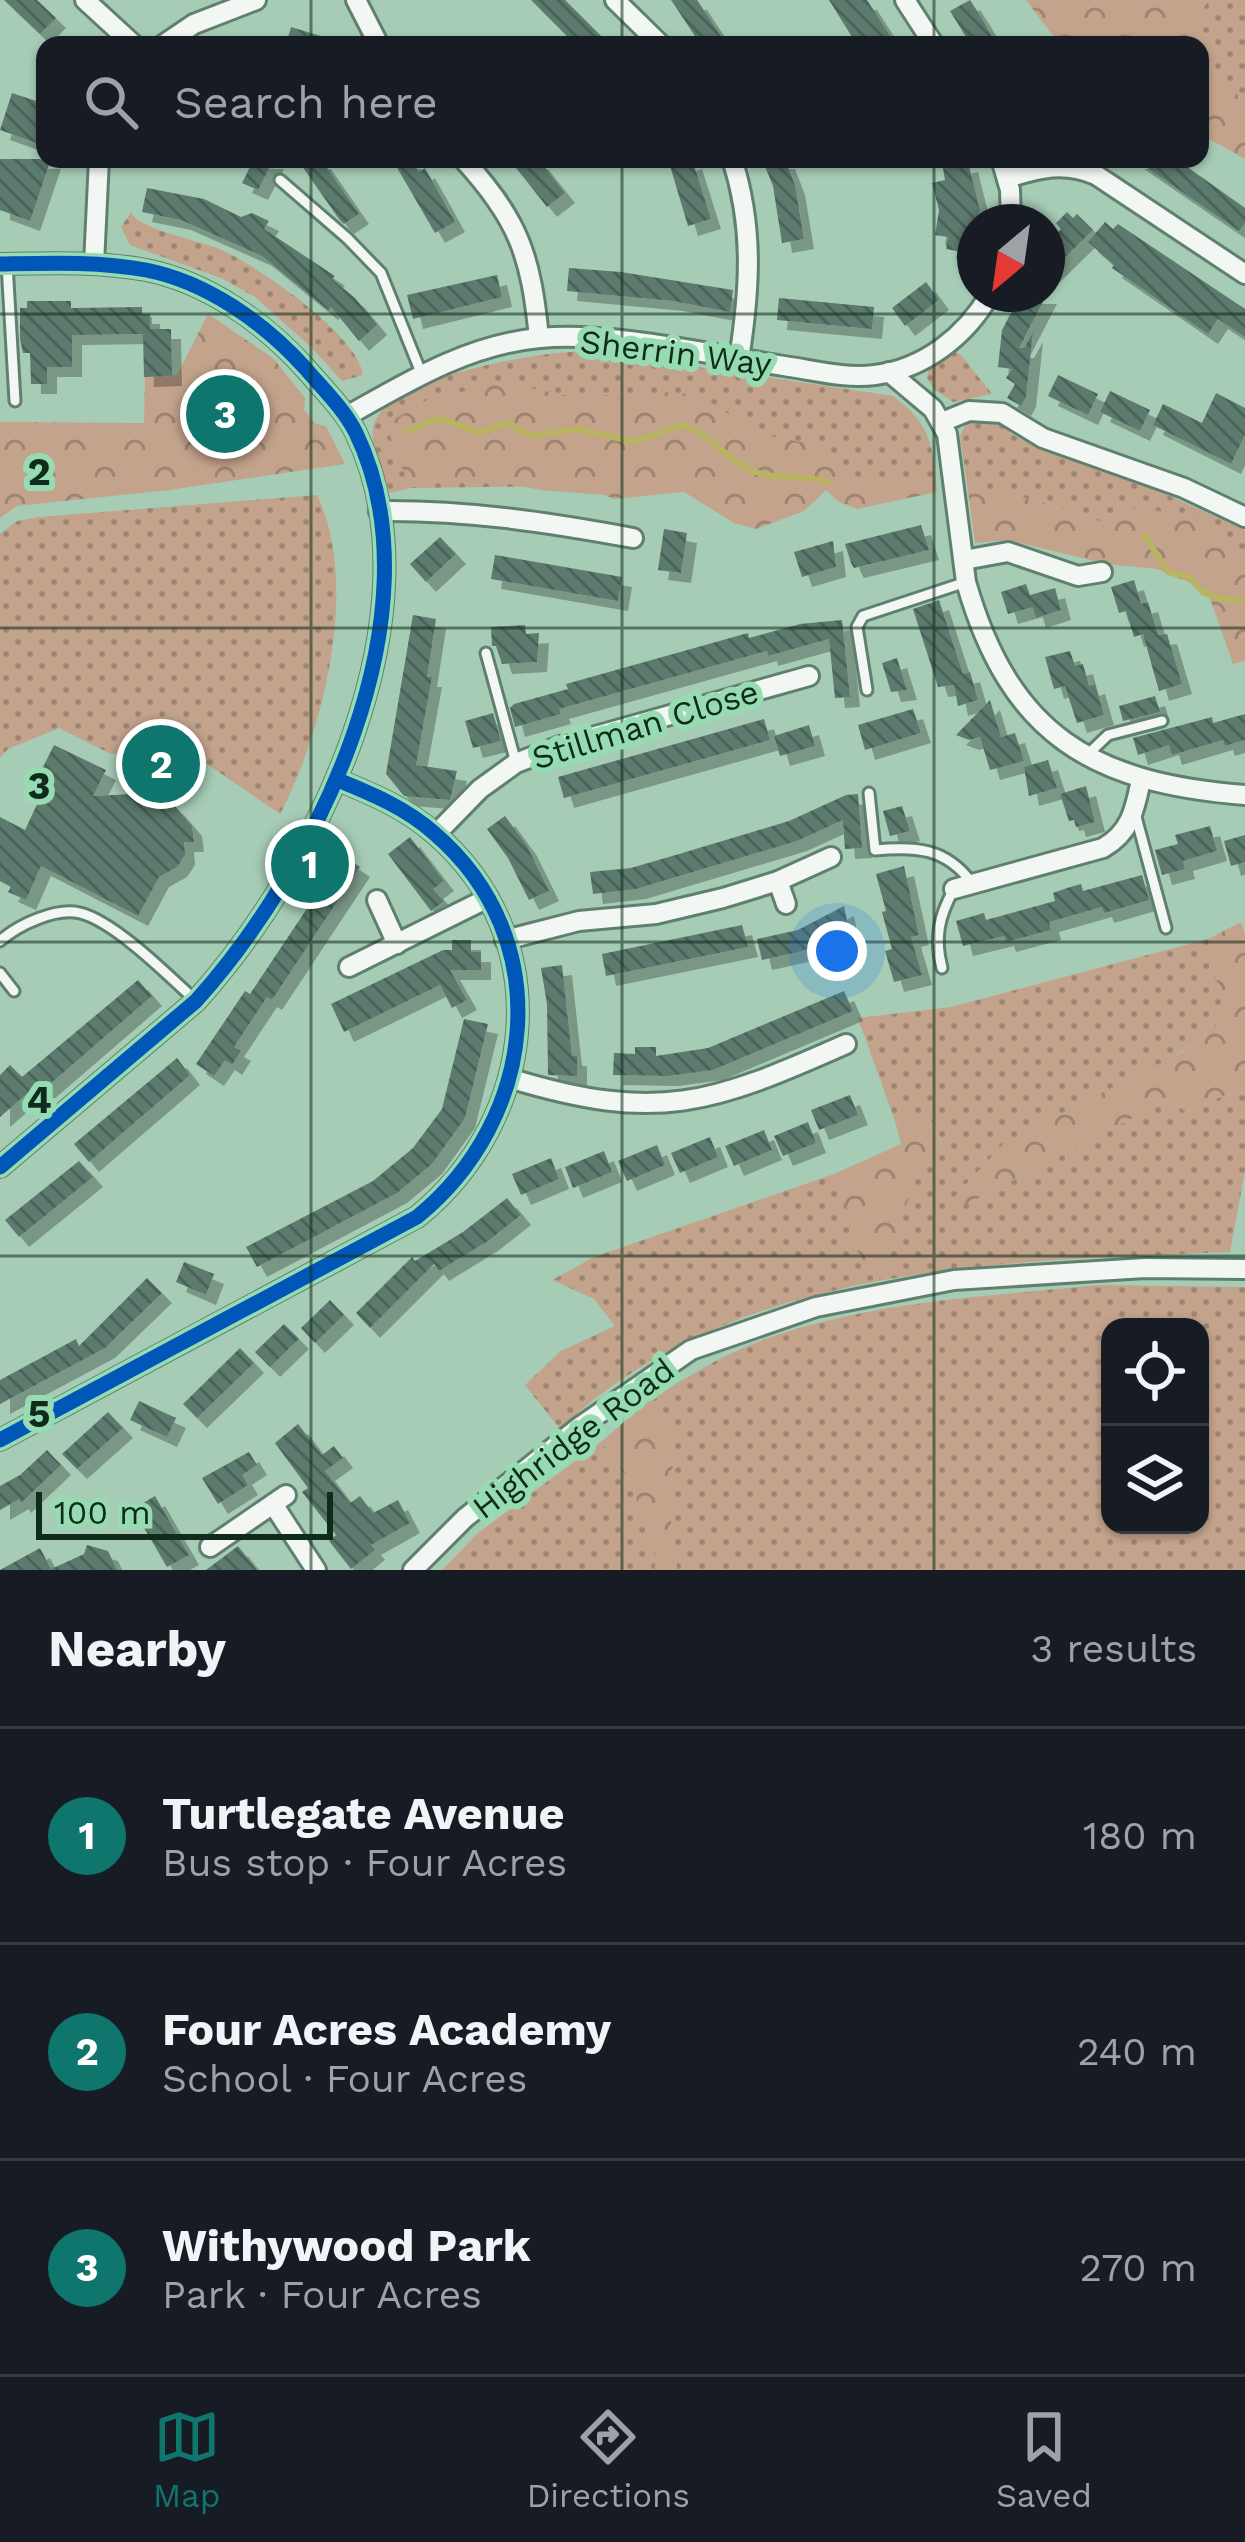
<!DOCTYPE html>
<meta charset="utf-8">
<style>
:root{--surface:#171b24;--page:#242831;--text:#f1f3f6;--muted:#9ea1a6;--line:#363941;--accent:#0f766e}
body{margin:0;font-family:"Work Sans",sans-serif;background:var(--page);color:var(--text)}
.controls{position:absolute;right:36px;bottom:36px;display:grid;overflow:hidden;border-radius:24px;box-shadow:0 3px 9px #0004}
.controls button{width:108px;height:108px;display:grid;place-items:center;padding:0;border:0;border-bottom:3px solid var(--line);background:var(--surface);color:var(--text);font:60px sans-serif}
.compass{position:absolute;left:957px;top:204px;width:108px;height:108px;border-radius:50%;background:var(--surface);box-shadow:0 3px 9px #0004;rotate:209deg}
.scale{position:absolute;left:36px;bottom:30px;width:297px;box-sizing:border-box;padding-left:12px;border:6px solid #0f2b1c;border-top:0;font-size:33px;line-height:42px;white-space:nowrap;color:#0f2b1c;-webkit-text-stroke:9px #97dbb2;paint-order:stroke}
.you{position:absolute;left:837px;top:951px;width:42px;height:42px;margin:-30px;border:9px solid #fff;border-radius:50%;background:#1a73e8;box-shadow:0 0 0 18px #1a73e833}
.badge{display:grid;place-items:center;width:78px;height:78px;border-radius:50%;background:var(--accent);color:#fff;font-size:39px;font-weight:700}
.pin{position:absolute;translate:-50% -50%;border:6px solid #fff;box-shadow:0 3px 12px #0006}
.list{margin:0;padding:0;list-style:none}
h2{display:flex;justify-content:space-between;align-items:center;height:156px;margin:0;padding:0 48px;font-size:51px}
h2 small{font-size:39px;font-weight:400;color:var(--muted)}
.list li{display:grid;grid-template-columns:78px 1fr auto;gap:36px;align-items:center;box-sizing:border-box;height:216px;padding:0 48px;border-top:3px solid var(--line)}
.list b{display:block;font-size:45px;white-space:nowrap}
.list p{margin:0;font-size:39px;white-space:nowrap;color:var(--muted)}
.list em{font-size:39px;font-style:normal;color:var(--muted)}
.icon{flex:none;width:66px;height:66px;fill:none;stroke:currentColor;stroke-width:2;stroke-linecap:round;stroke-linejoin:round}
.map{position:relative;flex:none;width:1245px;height:1570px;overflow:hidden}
.search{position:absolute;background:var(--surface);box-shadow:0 3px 9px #0004;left:36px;right:36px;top:36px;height:132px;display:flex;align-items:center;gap:30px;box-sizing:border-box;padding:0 42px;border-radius:24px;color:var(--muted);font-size:45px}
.sheet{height:804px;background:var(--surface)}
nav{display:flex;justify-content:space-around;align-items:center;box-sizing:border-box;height:168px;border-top:3px solid var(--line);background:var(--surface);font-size:33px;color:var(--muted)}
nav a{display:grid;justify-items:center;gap:6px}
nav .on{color:var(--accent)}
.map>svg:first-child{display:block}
.grass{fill:url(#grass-dots);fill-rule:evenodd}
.forest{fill:url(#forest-crowns)}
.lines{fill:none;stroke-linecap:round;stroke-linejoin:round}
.stream{stroke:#b8b461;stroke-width:6}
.building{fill:url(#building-back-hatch);filter:url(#shadow)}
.service-casing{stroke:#60806f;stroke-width:15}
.minor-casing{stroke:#60806f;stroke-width:24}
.service{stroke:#f2f7f4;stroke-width:9}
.minor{stroke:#f2f7f4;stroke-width:18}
.cycleway-casing{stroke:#97dbb2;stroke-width:22}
.cycleway{stroke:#0057b8;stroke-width:15}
.grid{fill:none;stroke:#0f2b1c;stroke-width:3;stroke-opacity:0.55}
.labels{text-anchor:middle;stroke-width:12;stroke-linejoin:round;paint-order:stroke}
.street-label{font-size:33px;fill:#0f2b1c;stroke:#97dbb2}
.grid-label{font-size:39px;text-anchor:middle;font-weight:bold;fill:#0f2b1c;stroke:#97dbb2;stroke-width:12;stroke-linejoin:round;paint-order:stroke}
</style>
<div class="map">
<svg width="1245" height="1570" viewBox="0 0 1245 1570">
<defs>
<pattern id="grass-dots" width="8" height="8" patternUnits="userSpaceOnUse" patternTransform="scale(3)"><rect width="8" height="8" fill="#c3a38b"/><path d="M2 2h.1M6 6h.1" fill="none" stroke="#9d8571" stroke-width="1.8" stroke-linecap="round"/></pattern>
<pattern id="forest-crowns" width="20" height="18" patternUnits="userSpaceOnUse" patternTransform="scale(3)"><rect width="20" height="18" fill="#c3a38b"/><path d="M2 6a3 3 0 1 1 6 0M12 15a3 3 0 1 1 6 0" fill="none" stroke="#9d8571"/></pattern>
<pattern id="building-back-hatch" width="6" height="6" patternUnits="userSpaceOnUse" patternTransform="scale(3)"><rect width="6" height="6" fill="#5c7a6d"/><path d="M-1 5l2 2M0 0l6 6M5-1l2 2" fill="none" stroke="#4a6459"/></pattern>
<filter id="shadow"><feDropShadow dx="10" dy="10" stdDeviation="0" flood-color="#0004"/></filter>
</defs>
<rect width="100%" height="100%" fill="#a6ccb6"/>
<g class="grass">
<polygon points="1208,0 1245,0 1245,102 1200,59 1200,45 1184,42"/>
<path d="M 131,212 C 140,231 202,240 224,251 C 260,268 359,336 363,375 L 342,381 L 312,348 L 255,297 L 221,278 L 130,245 L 121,227 Z"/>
<path d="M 568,352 L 603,353 L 893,396 C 926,420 933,441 936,481 L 410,488 L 390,493 C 383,474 370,449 373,429 C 379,379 527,355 568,352 Z"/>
<polygon points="955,352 961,355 992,394 953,402 935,390 927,378 929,367"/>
<path d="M 983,415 L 1009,425 L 1010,433 L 1026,442 L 1034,439 L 1054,453 L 1152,488 L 1245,530 L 1245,550 C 1226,550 1217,542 1207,526 L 1121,506 L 1101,521 L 1090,520 L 1083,513 L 967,484 L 960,435 L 969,419 Z"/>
<path d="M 317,495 C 360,584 324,730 280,814 L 207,764 L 180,751 L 111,754 L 59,728 L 8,749 L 0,758 L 0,534 L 17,521 L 39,517 Z"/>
<path d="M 1208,939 L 1221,1002 L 1217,1026 L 967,1204 L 1167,1100 L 1186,1111 L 1245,1087 L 1245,1171 L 1230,1252 C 1001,1262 737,1262 560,1429 L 525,1385 L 561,1351 L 615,1326 L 594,1299 L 552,1280 L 594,1257 L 834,1174 L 851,1217 L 858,1255 L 880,1279 L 916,1177 L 942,1144 L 927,1112 L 895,1121 L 858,1018 L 951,1007 Z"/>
<path d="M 1099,1285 L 1245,1287 L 1245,1570 L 677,1570 L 669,1506 L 675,1445 L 650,1400 C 684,1379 717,1358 755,1343 C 864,1301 983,1297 1099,1285 ZM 1110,1327 L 1200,1327 L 1200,1525 L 1110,1525 Z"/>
<polygon points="601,1442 631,1482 655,1557 655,1570 442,1570 478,1533"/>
</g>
<g class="forest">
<polygon points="1026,0 1208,0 1184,42 1187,45 1060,45"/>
<polygon points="1200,59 1245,102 1245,159 1200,134"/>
<polygon points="208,314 273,358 305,398 304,410 316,424 326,426 345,464 169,490 17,506 0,518 0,422 144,423 145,376 177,375"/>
<polygon points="490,385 515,385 584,399 608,395 621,401 660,392 688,394 716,405 754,433 806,443 821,451 846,476 936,481 937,492 857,509 839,502 826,490 804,511 756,529 734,523 684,492 614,499 605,495 541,490 470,477 410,488 390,436 395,419 427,400"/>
<path d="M 967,484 L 1083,513 L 1090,520 L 1101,521 L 1121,506 C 1145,510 1175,511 1198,521 C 1219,531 1214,549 1245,550 L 1245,661 L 1233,664 L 1207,590 L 1157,569 L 1107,564 L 1008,540 L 975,543 Z"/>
<polygon points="1241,922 1245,934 1245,1087 1186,1111 1167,1100 967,1204 955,1196 1005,1142 1179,1054 1216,1026 1221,1002 1208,939"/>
<polygon points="927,1112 942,1145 916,1177 880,1280 858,1255 851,1217 834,1174 901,1144 895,1121"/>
<polygon points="650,1400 675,1445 669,1506 677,1570 655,1570 655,1557 631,1482 601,1442"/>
</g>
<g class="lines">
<g class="stream">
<path d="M 407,431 L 440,418 L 479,433 L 507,423 L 531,436 L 577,429 L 635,442 L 682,425 C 712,434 726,460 753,471 C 777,481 803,473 828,482"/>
<polyline points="1145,536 1168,572 1189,577 1203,592 1218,598 1245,601"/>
</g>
</g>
<g class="building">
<polygon points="4,0 37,0 56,18 40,34"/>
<polygon points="531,0 565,0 610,45 576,45"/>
<polygon points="671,0 697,0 727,45 701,45"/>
<polygon points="829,0 867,0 896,45 857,45"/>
<polygon points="970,0 981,17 997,45 971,45 950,11"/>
<polygon points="291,27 337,41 336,45 286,45"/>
<polygon points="12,93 45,104 45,146 0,130"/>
<polygon points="0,159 51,159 30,221 0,210"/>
<polygon points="254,159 274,159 258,190 242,183"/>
<polygon points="297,159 321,159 359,214 344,224 339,219"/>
<polygon points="392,159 411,159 419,172 425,168 455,222 435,233"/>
<polygon points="509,159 538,159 565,193 547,207"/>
<polygon points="692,159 711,219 688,226 670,166"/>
<polygon points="762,159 785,159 795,185 804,239 782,243 773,186"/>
<polygon points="1134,159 1176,159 1245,208 1245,223 1239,231"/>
<polygon points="968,162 980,210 972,254 946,249 948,237 935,235 939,210 932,183 945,180 943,168"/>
<polygon points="147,188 204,199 241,217 252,213 269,221 264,229 335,276 332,279 355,298 377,325 359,341 331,307 328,310 262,256 181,220 142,212"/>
<polygon points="1067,212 1073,218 1077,214 1093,230 1047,275 1047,243 1061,229 1056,223"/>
<polygon points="1105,222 1113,229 1118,224 1245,309 1245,337 1218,319 1208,334 1112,268 1114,265 1088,242"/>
<polygon points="569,268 621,272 733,290 730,312 673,301 567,291"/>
<polygon points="497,275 502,297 413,319 407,295"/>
<polygon points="926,282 939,300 905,326 892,308"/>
<polygon points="1021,294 1047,294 1019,348 1024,348 1033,332 1026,397 1021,406 1007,398 1015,384 1006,378 1012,369 998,367 1002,330"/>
<polygon points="779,298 874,307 872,329 777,320"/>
<polygon points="27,301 71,301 71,308 142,307 142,314 150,314 150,329 171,329 172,376 144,377 143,334 72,335 72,367 47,367 47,384 31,384 30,353 23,353 20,339 20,308 27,308"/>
<polygon points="1058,375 1098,394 1088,415 1048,396"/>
<polygon points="1110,391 1150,410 1140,431 1100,412"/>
<polygon points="1216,393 1245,408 1245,435 1231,464 1153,425 1163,404 1202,423"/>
<polygon points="921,525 929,550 854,568 851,563 845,544"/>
<polygon points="664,529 687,533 681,573 658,570"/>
<polygon points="440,537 456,554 426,582 410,564"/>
<polygon points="833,541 836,567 802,577 794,552"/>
<polygon points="495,555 622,577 618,601 491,579"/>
<polygon points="1134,580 1141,604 1148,602 1158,635 1167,634 1182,684 1159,691 1143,634 1134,637 1126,611 1119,613 1111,587"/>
<polygon points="1026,584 1030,595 1055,588 1061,610 1036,618 1030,598 1033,607 1008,614 1001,592"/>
<polygon points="939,600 963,674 970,672 978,700 958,706 954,685 938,687 913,609"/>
<polygon points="413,615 436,619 427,677 432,677 416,765 457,771 450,800 404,796 386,774"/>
<polygon points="842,620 850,697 835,698 829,639 768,656 767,651 559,709 561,714 515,727 510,708 514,704 568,689 566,684 748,633 749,638 800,624"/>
<polygon points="525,625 526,634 539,633 537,662 502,664 496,646 492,646 491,627"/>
<polygon points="1070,651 1075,666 1083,664 1089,686 1095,684 1104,715 1077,723 1065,686 1054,689 1045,657"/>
<polygon points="897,658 907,690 891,692 882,663"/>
<polygon points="1155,696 1160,712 1123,721 1119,706"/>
<polygon points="990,700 1001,737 1015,733 1024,761 990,770 980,737 969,740 956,735"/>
<polygon points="913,709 921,733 865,750 858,725"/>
<polygon points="493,713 501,741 473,748 465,721"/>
<polygon points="1245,714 1245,740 1225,746 1223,740 1172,755 1169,745 1138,755 1133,738 1212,717 1213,723"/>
<polygon points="764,719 770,740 564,798 558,777"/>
<polygon points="809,725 815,746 780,756 774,736"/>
<polygon points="54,745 106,770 93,796 153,793 174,805 192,826 194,842 184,842 185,855 177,867 159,877 138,916 41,866 26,900 8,892 11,887 0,881 0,817 25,830 39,800 29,795"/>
<polygon points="1048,760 1057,788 1029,796 1024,767"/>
<polygon points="1086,786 1095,822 1076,827 1074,820 1069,821 1060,794"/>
<polygon points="858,794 862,848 845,849 843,820 797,841 636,889 593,894 590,872 631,868 679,854 789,821 846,795"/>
<polygon points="902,806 910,831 890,836 883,811"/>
<polygon points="505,816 527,846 549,891 529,900 508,858 487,829"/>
<polygon points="1210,826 1217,851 1183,861 1185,869 1162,875 1155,850 1178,844 1175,835"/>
<polygon points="1245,835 1245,862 1231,866 1224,841"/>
<polygon points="410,837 444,881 433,889 444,901 431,911 388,854"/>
<polygon points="336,851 360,867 272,1000 267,997 234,1047 241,1051 232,1065 225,1060 214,1076 196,1064 245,991 250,994 314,898 309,895"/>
<polygon points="904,866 919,935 911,937 922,975 894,982 885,951 892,949 882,912 886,911 876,874"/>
<polygon points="1142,875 1149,900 1104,913 1102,907 1049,922 1051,930 1006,942 1004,936 963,946 956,921 984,913 986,920 1055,901 1053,893 1067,888 1081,884 1083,891"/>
<polygon points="844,906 848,926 803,951 762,960 757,939 798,930"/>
<polygon points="742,925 748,947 606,976 602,954"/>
<polygon points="452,940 471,940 471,952 481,952 481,970 450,970 467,1000 452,1008 440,985 344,1032 331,1004 443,950 452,950"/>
<polygon points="562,965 572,1056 577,1056 577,1076 548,1075 547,1004 541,968"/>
<polygon points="138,980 152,996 35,1097 30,1091 0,1117 0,1075 10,1065 22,1077"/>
<polygon points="844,991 853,1011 713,1070 668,1076 613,1075 614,1053 635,1054 635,1047 656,1047 656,1056 708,1048"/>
<polygon points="464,1019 488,1024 465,1118 432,1164 397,1193 257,1267 246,1247 373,1181 413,1148 442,1109"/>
<polygon points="177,1058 190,1075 89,1162 74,1144"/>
<polygon points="850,1095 858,1115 819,1130 811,1110"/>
<polygon points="808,1122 816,1143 783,1156 774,1136"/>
<polygon points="764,1130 772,1150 734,1166 725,1146"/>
<polygon points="710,1137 718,1157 680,1173 671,1153"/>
<polygon points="657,1145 665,1165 627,1181 618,1161"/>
<polygon points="604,1151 612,1172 573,1188 565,1167"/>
<polygon points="551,1158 559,1179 521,1195 512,1174"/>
<polygon points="79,1161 93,1177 19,1237 5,1220"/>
<polygon points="507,1198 521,1215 488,1241 439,1271 434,1264 370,1328 356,1313 412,1257 415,1261 463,1232"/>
<polygon points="184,1262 214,1274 206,1295 176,1282"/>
<polygon points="147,1278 162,1293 105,1348 0,1404 0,1380 76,1339 79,1346"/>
<polygon points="330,1300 344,1315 315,1343 301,1328"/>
<polygon points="284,1324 299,1339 270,1367 255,1352"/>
<polygon points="240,1348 254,1363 197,1418 183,1404"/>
<polygon points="139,1401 176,1418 167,1437 130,1420"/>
<polygon points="108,1412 123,1428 77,1469 62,1454"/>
<polygon points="298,1424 322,1455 334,1446 343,1458 325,1471 350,1503 360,1496 373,1513 398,1500 410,1523 371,1545 375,1550 351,1569 329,1541 336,1535 302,1492 308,1488 275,1443"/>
<polygon points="47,1450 61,1465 21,1503 19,1499 0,1510 0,1486 20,1475"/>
<polygon points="249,1452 257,1465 242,1475 248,1485 218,1504 202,1478"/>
<polygon points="155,1496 189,1555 167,1567 133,1509"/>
<polygon points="87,1545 108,1551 117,1570 0,1570 40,1548 51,1569 84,1554"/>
<polygon points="238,1546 257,1570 206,1570"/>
</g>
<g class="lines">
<defs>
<g id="service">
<polyline points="280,180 347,238 381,273 422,375"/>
<polyline points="7,264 15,401"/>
<polyline points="486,653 516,763"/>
<polyline points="867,690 857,627 863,616 966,582"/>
<polyline points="1085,757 1108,735 1162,721"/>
<path d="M 869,793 L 875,850 C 915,846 946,848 971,882"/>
<polyline points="1136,817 1166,928"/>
<path d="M 0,941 C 18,925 56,907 80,913 C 114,921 169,976 196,1001"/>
<path d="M 942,968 C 934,938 939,916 954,889"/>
<polyline points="0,973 14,991"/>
</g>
<g id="minor">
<polyline points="85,0 134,45"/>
<polyline points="356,0 379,45"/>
<polyline points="615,0 661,45"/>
<polyline points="905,0 934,45"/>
<polyline points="163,45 194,24 256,0"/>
<path d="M 463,159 C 519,220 531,256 539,338"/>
<path d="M 732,159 C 754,227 750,289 739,359"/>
<polyline points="1001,159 1010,190 1011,222"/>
<path d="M 1007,178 C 1039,168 1064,161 1096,175 L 1245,274"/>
<path d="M 0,264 C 48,263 98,261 146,270 C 207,282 265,323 306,369 C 323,389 344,409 356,433 C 442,612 317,867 196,1001 L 0,1167"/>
<polyline points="94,264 99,159"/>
<path d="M 889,372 L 933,409 L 947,434 L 966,582 C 1010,736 1093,783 1245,795"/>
<path d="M 347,416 C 407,382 469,344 540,338 C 609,331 713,355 784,366 C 813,370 845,379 875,375 C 924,369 966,336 990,294"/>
<polyline points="942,422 969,411 1002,413 1043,438 1184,488 1245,517"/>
<path d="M 379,511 C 466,510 547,522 633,538"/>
<polyline points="964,560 1008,552 1078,576 1102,572"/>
<polyline points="436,834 480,789 516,763 560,746 809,676"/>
<polyline points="778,881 786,904"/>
<path d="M 954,889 L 1103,848 C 1131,832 1135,809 1141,780"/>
<polyline points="377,900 397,944"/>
<polyline points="505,940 579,921 656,914 723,898 778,881 831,857"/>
<polyline points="349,967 488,898"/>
<path d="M 512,1079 C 658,1123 711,1104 846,1044"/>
<path d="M 0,1440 L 417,1217 C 538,1119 558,939 434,833 C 406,808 372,794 338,780"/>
<polyline points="273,1504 316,1570"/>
<polyline points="210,1547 286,1495"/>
<polyline points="413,1570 465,1518 578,1428 691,1350 816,1307 954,1280 1145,1268 1245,1269"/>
</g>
</defs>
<use href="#service" class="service-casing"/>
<use href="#minor" class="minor-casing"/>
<use href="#service" class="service"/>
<use href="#minor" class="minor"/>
<defs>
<g id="cycleway">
<path d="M 0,264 C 48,263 98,261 146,270 C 207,282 265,323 306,369 C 323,389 344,409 356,433 C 442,612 317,867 196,1001 L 0,1167"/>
<path d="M 0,1440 L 417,1217 C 538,1119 558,939 434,833 C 406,808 372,794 338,780"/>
</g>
</defs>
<use href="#cycleway" class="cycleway-casing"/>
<use href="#cycleway" class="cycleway"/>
</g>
<path class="grid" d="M 311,0 L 311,45M 622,0 L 622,45M 934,0 L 934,45M 311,159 L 311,1570M 622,159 L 622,1570M 934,159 L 934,1570M 0,314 L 1245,314M 0,628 L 1245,628M 0,942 L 1245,942M 0,1256 L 1245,1256"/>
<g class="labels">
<g class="street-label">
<text transform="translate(676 352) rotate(7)" y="12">Sherrin Way</text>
<text transform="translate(645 724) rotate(-17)" y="12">Stillman Close</text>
<text transform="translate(573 1438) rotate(-37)" y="12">Highridge Road</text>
</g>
</g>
<g class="grid-label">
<text x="39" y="485">2</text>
<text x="39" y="799">3</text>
<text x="39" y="1113">4</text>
<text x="39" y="1427">5</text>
</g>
</svg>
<div class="controls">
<button><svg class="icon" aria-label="locate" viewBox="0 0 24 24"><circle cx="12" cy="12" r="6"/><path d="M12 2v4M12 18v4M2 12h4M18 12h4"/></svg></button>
<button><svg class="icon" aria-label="layers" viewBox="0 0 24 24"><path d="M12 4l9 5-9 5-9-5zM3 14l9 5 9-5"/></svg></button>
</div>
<svg class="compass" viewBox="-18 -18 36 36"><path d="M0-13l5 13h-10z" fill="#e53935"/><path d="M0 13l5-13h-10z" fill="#9ea1a6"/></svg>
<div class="scale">100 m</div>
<div class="you"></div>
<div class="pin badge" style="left:310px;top:864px">1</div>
<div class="pin badge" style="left:161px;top:764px">2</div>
<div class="pin badge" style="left:225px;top:414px">3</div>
<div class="search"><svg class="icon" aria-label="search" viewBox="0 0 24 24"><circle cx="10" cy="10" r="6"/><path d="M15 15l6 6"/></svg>Search here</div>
</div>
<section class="sheet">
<h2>Nearby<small>3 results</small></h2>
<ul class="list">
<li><span class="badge">1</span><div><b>Turtlegate Avenue</b><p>Bus stop · Four Acres</p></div><em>180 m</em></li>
<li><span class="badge">2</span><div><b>Four Acres Academy</b><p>School · Four Acres</p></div><em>240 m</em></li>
<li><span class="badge">3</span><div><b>Withywood Park</b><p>Park · Four Acres</p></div><em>270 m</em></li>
</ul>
</section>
<nav>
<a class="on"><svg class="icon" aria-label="map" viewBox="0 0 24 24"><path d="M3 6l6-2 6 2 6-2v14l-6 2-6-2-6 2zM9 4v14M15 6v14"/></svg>Map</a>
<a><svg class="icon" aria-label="directions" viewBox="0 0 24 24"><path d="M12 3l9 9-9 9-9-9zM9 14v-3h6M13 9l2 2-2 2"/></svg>Directions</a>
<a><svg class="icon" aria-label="saved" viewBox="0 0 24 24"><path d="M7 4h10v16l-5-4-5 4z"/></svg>Saved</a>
</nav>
